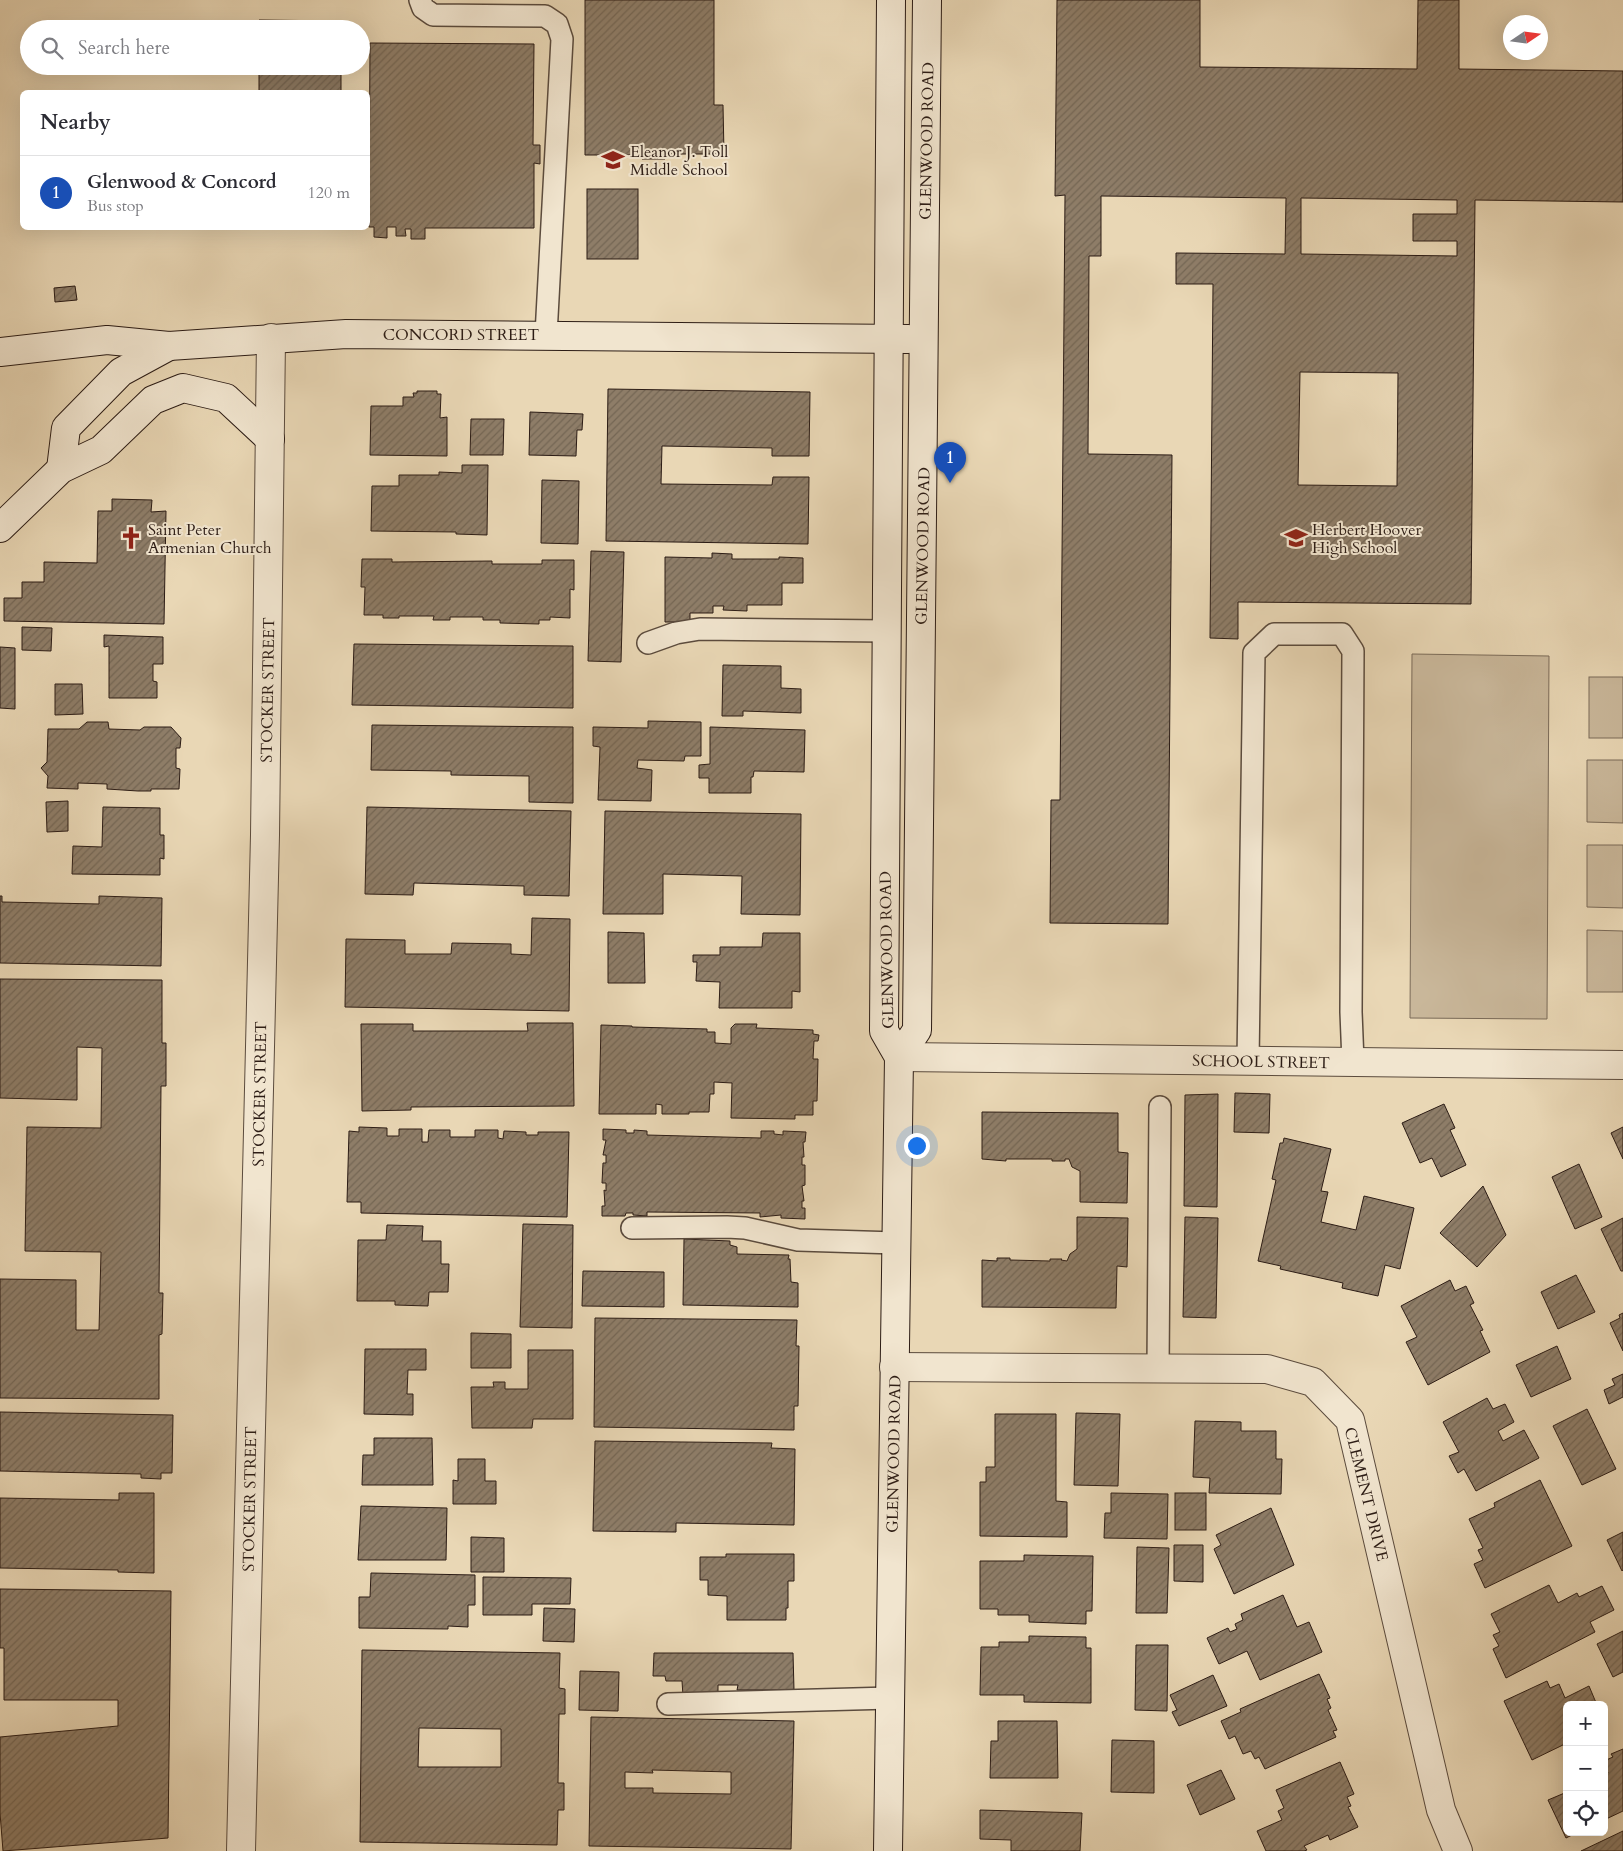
<!DOCTYPE html>
<meta charset="utf-8">
<style>
:root{--surface:#fff;--page:#f7f7f7;--text:#2b2b33;--muted:#7c7c81;--line:#e1e1e2;--accent:#111827}
body{margin:0;font-family:Cardo,serif;background:var(--page);color:var(--text)}
.controls{position:absolute;right:15px;bottom:15px;display:grid;overflow:hidden;border-radius:8px;box-shadow:0 5px 20px #0002}
.controls button{width:45px;height:45px;display:grid;place-items:center;padding:0;border:0;border-bottom:1px solid var(--line);background:var(--surface);color:var(--text);font:25px sans-serif}
.compass{position:absolute;left:1503px;top:15px;width:45px;height:45px;border-radius:50%;background:var(--surface);box-shadow:0 5px 20px #0002;rotate:77deg}
.you{position:absolute;left:916px;top:1145px;width:18px;height:18px;margin:-12px;border:4px solid #fff;border-radius:50%;background:#1a73e8;box-shadow:0 0 0 8px #1a73e833}
.badge{display:grid;place-items:center;width:32px;height:32px;border-radius:50%;background:var(--accent);color:#fff;font-size:16px;font-weight:700}
.pin{position:absolute;translate:-50% -41px;filter:drop-shadow(0 1px 2px #0008)}
.pin::after{content:'';position:absolute;top:26px;width:18px;height:15px;background:inherit;clip-path:polygon(0 0,100% 0,50% 100%)}
.list{margin:0;padding:0;list-style:none}
h2{display:flex;justify-content:space-between;align-items:center;height:65px;margin:0;padding:0 20px;font-size:21px}
h2 small{font-size:16px;font-weight:400;color:var(--muted)}
.list li{display:grid;grid-template-columns:32px 1fr auto;gap:15px;align-items:center;box-sizing:border-box;height:75px;padding:0 20px;border-top:1px solid var(--line)}
.list b{display:block;font-size:19px;white-space:nowrap}
.list p{margin:0;font-size:16px;white-space:nowrap;color:var(--muted)}
.list em{font-size:16px;font-style:normal;color:var(--muted)}
.icon{flex:none;width:28px;height:28px;fill:none;stroke:currentColor;stroke-width:2;stroke-linecap:round;stroke-linejoin:round}
.map{position:relative;flex:none;width:1623px;height:1851px;overflow:hidden}
.search{position:absolute;background:var(--surface);box-shadow:0 5px 20px #0002;left:20px;top:20px;width:350px;height:55px;display:flex;align-items:center;gap:12px;box-sizing:border-box;padding:0 18px;border-radius:28px;color:var(--muted);font-size:19px}
.panel{position:absolute;background:var(--surface);box-shadow:0 5px 20px #0002;left:20px;top:90px;width:350px;height:140px;border-radius:8px}
.map>svg:first-child{display:block}
.pitch{fill:#c9b79a;stroke:#7a6a58}
.building{fill:url(#building-hatch);stroke:#2c1c15;fill-rule:evenodd}
.lines{fill:none;stroke-linecap:round;stroke-linejoin:round}
.lane-casing{stroke:#5b4b3d;stroke-width:24}
.street-casing{stroke:#5b4b3d;stroke-width:30}
.secondary-casing{stroke:#2c1c15;stroke-width:30}
.lane{stroke:#f1e5cf;stroke-width:21}
.street{stroke:#f1e5cf;stroke-width:28}
.secondary{stroke:#f1e5cf;stroke-width:28}
.labels{text-anchor:middle;stroke-width:4;stroke-linejoin:round;paint-order:stroke}
.street-label{font-size:16px;fill:#2c1c15;stroke:#f1e5cf}
.poi-label{font-size:16px;fill:#2c1c15;stroke:#f1e5cf;text-anchor:start}
</style>
<div class="map">
<svg width="1623" height="1851" viewBox="0 0 1623 1851">
<defs>
<pattern id="building-hatch" width="6" height="6" patternUnits="userSpaceOnUse" patternTransform="scale(1.25)"><rect width="6" height="6" fill="#8e7d68"/><path d="M-1 1l2-2M0 6l6-6M5 7l2-2" fill="none" stroke="#746654"/></pattern>
</defs>
<rect width="100%" height="100%" fill="#e9d7b5"/>
<filter id="stains"><feTurbulence type="fractalNoise" baseFrequency=".004" numOctaves="4"/><feColorMatrix values="0 0 0 0 .2 0 0 0 0 .09 0 0 0 0 .02 0 0 0 .5 -.17"/></filter>
<radialGradient id="worn" r=".72"><stop offset=".6" stop-color="#630" stop-opacity="0"/><stop offset="1" stop-color="#630" stop-opacity=".3"/></radialGradient>
<g class="pitch">
<polygon points="1412,654 1549,656 1547,1019 1410,1018"/>
<rect x="1589" y="677" width="34" height="61"/>
<polygon points="1587,760 1623,760 1623,823 1587,822"/>
<polygon points="1587,845 1623,845 1623,908 1587,907"/>
<polygon points="1587,930 1623,931 1623,992 1587,992"/>
</g>
<g class="building">
<polygon points="585,0 714,0 714,105 723,105 724,154 666,154 665,159 642,159 642,155 585,155"/>
<path d="M 1057,0 L 1200,0 L 1200,67 L 1417,69 L 1418,0 L 1459,0 L 1459,69 L 1623,71 L 1623,202 L 1475,200 L 1471,604 L 1238,602 L 1238,639 L 1210,638 L 1213,284 L 1176,284 L 1176,253 L 1285,254 L 1286,198 L 1101,196 L 1101,256 L 1089,256 L 1088,454 L 1172,455 L 1168,924 L 1050,923 L 1051,800 L 1060,800 L 1065,195 L 1055,196 ZM 1301,198 L 1457,200 L 1457,214 L 1413,214 L 1413,241 L 1457,241 L 1457,256 L 1301,254 ZM 1300,372 L 1398,373 L 1397,486 L 1298,485 Z"/>
<polygon points="259,20 341,21 341,29 259,29"/>
<polygon points="370,43 534,44 533,145 540,145 540,164 534,163 534,228 425,228 425,239 411,239 411,229 405,229 406,236 396,236 396,227 387,227 387,238 374,237 374,227 369,227"/>
<rect x="259" y="66" width="82" height="26"/>
<rect x="587" y="189" width="51" height="70"/>
<polygon points="75,286 77,300 55,302 54,288"/>
<polygon points="608,389 810,392 809,456 772,456 772,448 662,446 661,484 772,485 773,477 809,477 808,544 606,541"/>
<polygon points="417,391 437,391 437,394 441,394 440,418 447,417 447,456 370,455 371,406 403,406 403,397 414,397 413,393 417,393"/>
<polygon points="530,412 583,414 582,430 577,430 576,456 529,455"/>
<polygon points="471,419 504,419 503,455 470,455"/>
<polygon points="462,465 488,465 487,535 456,534 456,532 371,531 372,486 399,486 399,475 439,475 439,472 462,473"/>
<polygon points="542,480 579,481 578,544 541,543"/>
<polygon points="112,499 152,500 151,512 166,511 164,624 4,621 4,598 22,598 22,582 44,582 44,562 97,563 98,511 112,511"/>
<polygon points="591,551 624,552 621,662 588,661"/>
<polygon points="712,553 732,554 732,559 779,559 779,557 803,558 803,583 782,583 782,605 747,605 747,611 723,610 724,606 713,606 713,613 690,613 690,622 665,622 665,557 712,558"/>
<polygon points="362,559 392,559 392,562 492,561 492,564 542,564 542,560 574,560 574,590 570,589 570,618 550,617 550,620 539,620 539,624 500,623 500,620 483,620 483,617 450,617 450,620 433,620 434,616 399,616 399,618 383,618 383,615 364,615 365,587 361,587"/>
<polygon points="22,627 52,628 51,651 22,650"/>
<polygon points="104,635 163,637 163,664 153,664 153,681 157,682 157,698 109,698 109,646 104,647"/>
<polygon points="354,644 573,646 573,708 352,705"/>
<polygon points="0,647 15,648 15,709 0,708"/>
<polygon points="723,665 781,666 781,688 801,689 801,713 743,711 743,716 722,716"/>
<polygon points="55,684 82,684 83,714 55,715"/>
<polygon points="648,721 701,722 701,756 685,756 684,761 638,760 637,768 652,770 651,801 598,800 600,747 593,746 593,727 648,728"/>
<polygon points="87,722 108,722 109,729 140,730 144,727 171,727 181,738 180,748 176,748 176,768 180,769 179,789 151,789 151,791 138,791 107,789 107,784 78,783 78,789 47,788 48,776 41,768 47,762 48,729 79,729"/>
<polygon points="372,725 573,727 573,803 529,802 529,776 451,775 451,771 371,770"/>
<polygon points="710,727 805,730 804,772 754,771 753,777 751,777 751,793 709,793 709,778 699,778 699,765 710,764"/>
<polygon points="68,801 68,831 47,832 46,802"/>
<polygon points="103,807 160,808 160,835 164,835 164,859 160,858 160,875 72,874 73,846 102,847"/>
<polygon points="367,807 571,811 569,896 524,895 524,886 414,883 413,895 365,894"/>
<polygon points="605,811 801,814 800,915 741,914 742,876 663,874 663,914 603,914"/>
<polygon points="0,896 2,896 2,902 99,904 99,896 162,898 161,966 0,963"/>
<polygon points="532,918 570,919 569,1011 345,1007 346,939 405,940 405,954 451,954 452,943 511,944 511,954 531,955"/>
<polygon points="608,932 644,933 645,983 608,983"/>
<polygon points="763,933 800,933 800,992 792,991 792,1008 719,1008 720,982 696,981 697,962 693,962 693,955 720,955 720,947 762,947"/>
<polygon points="0,979 162,980 162,1043 166,1043 166,1086 161,1086 159,1293 163,1293 162,1334 159,1335 159,1399 0,1398 0,1279 76,1280 76,1330 99,1330 101,1252 25,1251 27,1127 101,1128 102,1048 77,1047 77,1100 0,1098"/>
<polygon points="527,1023 573,1023 574,1106 411,1107 411,1110 362,1111 361,1024 413,1024 413,1031 528,1031"/>
<polygon points="735,1024 757,1024 756,1028 813,1030 813,1034 819,1035 818,1041 814,1041 813,1059 818,1059 817,1101 813,1101 813,1115 795,1115 795,1119 731,1118 732,1083 714,1082 714,1094 710,1094 709,1112 689,1112 689,1114 662,1114 662,1105 656,1104 656,1114 599,1114 601,1025 632,1026 632,1027 707,1029 707,1032 715,1032 715,1043 731,1044 731,1028"/>
<polygon points="1235,1093 1270,1094 1269,1133 1234,1132"/>
<polygon points="1218,1094 1217,1207 1184,1206 1185,1095"/>
<polygon points="1444,1104 1455,1128 1450,1130 1466,1165 1441,1177 1432,1158 1420,1163 1402,1123"/>
<polygon points="982,1112 1118,1113 1118,1152 1128,1153 1127,1203 1080,1202 1080,1171 1072,1167 1069,1159 1065,1159 1065,1161 1052,1161 1052,1159 1006,1159 1006,1161 982,1159"/>
<polygon points="359,1127 387,1128 387,1136 399,1136 399,1129 422,1129 422,1142 428,1142 429,1130 450,1130 450,1137 475,1137 475,1130 498,1130 498,1138 503,1139 504,1131 526,1132 526,1135 538,1135 538,1132 569,1132 567,1217 361,1213 361,1202 347,1202 349,1131 359,1132"/>
<polygon points="1623,1127 1623,1159 1611,1133"/>
<polygon points="603,1129 626,1130 626,1133 634,1133 634,1130 647,1131 647,1135 761,1138 761,1131 774,1131 774,1134 783,1135 783,1131 806,1132 805,1142 803,1142 804,1157 802,1157 802,1165 805,1165 805,1185 802,1186 804,1201 802,1201 802,1208 805,1208 805,1219 781,1218 781,1215 760,1217 760,1213 647,1212 647,1216 633,1215 633,1213 626,1213 625,1216 602,1216 602,1206 605,1206 604,1190 606,1191 606,1183 602,1183 603,1163 606,1163 606,1155 603,1155 606,1140 603,1140"/>
<polygon points="1284,1138 1331,1149 1321,1191 1328,1192 1321,1222 1356,1230 1364,1196 1414,1208 1400,1269 1385,1265 1378,1296 1342,1288 1343,1283 1280,1269 1281,1266 1258,1261 1276,1180 1272,1179 1280,1143 1283,1143"/>
<polygon points="1579,1164 1602,1217 1575,1229 1552,1177"/>
<polygon points="1483,1186 1506,1235 1477,1267 1440,1233"/>
<polygon points="1077,1217 1128,1218 1127,1267 1117,1266 1116,1308 982,1307 982,1260 997,1261 997,1258 1010,1258 1010,1260 1050,1261 1050,1259 1062,1259 1061,1260 1067,1261 1070,1254 1077,1249"/>
<polygon points="1185,1217 1218,1218 1216,1318 1183,1317"/>
<polygon points="1623,1218 1623,1271 1621,1271 1601,1229"/>
<polygon points="523,1224 573,1225 572,1328 520,1327"/>
<polygon points="387,1225 423,1226 422,1241 441,1241 441,1264 449,1264 448,1292 429,1292 428,1306 395,1305 395,1301 357,1301 358,1240 386,1240"/>
<polygon points="684,1239 730,1241 730,1245 737,1247 737,1254 789,1255 788,1259 790,1259 791,1282 798,1283 798,1307 683,1305"/>
<polygon points="583,1271 664,1272 664,1307 582,1306"/>
<polygon points="1576,1275 1595,1312 1558,1329 1541,1292"/>
<polygon points="1450,1280 1455,1291 1466,1286 1474,1303 1470,1305 1483,1330 1480,1331 1490,1352 1428,1385 1406,1342 1417,1337 1401,1306"/>
<polygon points="1623,1313 1623,1351 1610,1323 1620,1318 1619,1315"/>
<polygon points="595,1318 797,1320 796,1346 799,1346 798,1406 794,1406 794,1430 594,1427"/>
<polygon points="471,1333 511,1334 511,1368 471,1368"/>
<polygon points="1557,1346 1571,1379 1531,1397 1516,1365"/>
<polygon points="365,1349 426,1349 426,1370 408,1370 407,1394 413,1394 413,1415 364,1414"/>
<polygon points="528,1350 573,1350 573,1419 533,1419 532,1428 472,1428 471,1387 494,1387 493,1382 505,1382 505,1389 528,1389"/>
<polygon points="1623,1374 1623,1397 1609,1404 1604,1390 1615,1385 1612,1379"/>
<polygon points="1487,1398 1493,1409 1505,1404 1514,1422 1498,1431 1503,1441 1524,1430 1539,1458 1476,1491 1464,1469 1458,1473 1449,1456 1459,1452 1443,1422"/>
<polygon points="1587,1409 1616,1469 1582,1485 1553,1426"/>
<polygon points="0,1412 173,1415 172,1473 161,1473 161,1479 141,1478 141,1474 0,1471"/>
<polygon points="1076,1413 1120,1414 1118,1486 1074,1485"/>
<polygon points="995,1414 1056,1414 1056,1501 1067,1502 1067,1537 980,1536 980,1482 986,1482 986,1467 995,1467"/>
<polygon points="1195,1421 1241,1422 1241,1431 1276,1431 1276,1459 1282,1459 1281,1494 1209,1493 1210,1478 1193,1477"/>
<polygon points="374,1438 432,1438 433,1485 362,1485 363,1455 374,1455"/>
<polygon points="595,1441 772,1443 771,1448 795,1449 794,1525 676,1523 676,1532 593,1531"/>
<polygon points="458,1459 485,1459 485,1481 496,1481 496,1504 453,1504 453,1480 458,1481"/>
<polygon points="1540,1480 1572,1546 1485,1588 1474,1564 1483,1560 1478,1550 1483,1548 1469,1519 1495,1507 1494,1503"/>
<polygon points="119,1493 154,1493 154,1573 118,1572 118,1570 0,1568 0,1498 119,1500"/>
<polygon points="1111,1493 1168,1494 1167,1539 1104,1538 1105,1513 1111,1513"/>
<rect x="1175" y="1493" width="31" height="37"/>
<polygon points="361,1506 447,1508 446,1560 358,1560"/>
<polygon points="1271,1508 1294,1565 1234,1594 1214,1549 1221,1545 1216,1535"/>
<polygon points="1623,1532 1623,1570 1622,1571 1607,1540"/>
<polygon points="471,1537 504,1538 504,1572 471,1572"/>
<polygon points="1174,1545 1203,1545 1203,1582 1174,1581"/>
<polygon points="1137,1547 1169,1548 1167,1613 1136,1613"/>
<polygon points="726,1554 794,1554 794,1581 788,1581 788,1608 786,1608 786,1620 727,1620 727,1596 708,1595 708,1580 700,1580 700,1557 726,1557"/>
<polygon points="1024,1555 1093,1556 1092,1611 1086,1611 1086,1624 1029,1622 1029,1615 998,1615 998,1609 980,1609 980,1561 1024,1561"/>
<polygon points="371,1573 475,1575 475,1605 468,1605 468,1627 448,1626 448,1629 359,1628 359,1597 370,1597"/>
<polygon points="483,1577 571,1578 570,1604 532,1604 532,1615 483,1615"/>
<polygon points="1549,1585 1558,1603 1577,1593 1579,1597 1602,1586 1614,1610 1590,1622 1595,1632 1506,1678 1493,1649 1499,1646 1493,1635 1500,1632 1491,1614"/>
<polygon points="0,1589 171,1591 168,1838 3,1851 0,1813 0,1737 118,1726 118,1700 4,1700 4,1648 0,1648"/>
<polygon points="1283,1595 1297,1627 1309,1622 1322,1652 1260,1680 1247,1651 1219,1664 1207,1638 1228,1628 1230,1632 1237,1629 1235,1624 1243,1620 1241,1614"/>
<polygon points="544,1608 575,1609 574,1642 543,1641"/>
<polygon points="1623,1631 1623,1672 1613,1677 1597,1644"/>
<polygon points="1029,1636 1086,1637 1086,1648 1091,1648 1091,1703 1024,1702 1024,1695 980,1695 981,1647 999,1647 999,1642 1029,1642"/>
<polygon points="1136,1645 1168,1645 1167,1711 1135,1710"/>
<path d="M 362,1650 L 560,1653 L 559,1688 L 565,1689 L 565,1714 L 559,1714 L 558,1783 L 564,1783 L 564,1810 L 558,1810 L 557,1845 L 360,1842 ZM 419,1728 L 501,1729 L 501,1767 L 418,1767 Z"/>
<polygon points="654,1653 793,1653 794,1690 737,1690 738,1685 718,1685 718,1696 683,1696 682,1681 666,1681 665,1676 653,1676"/>
<polygon points="580,1671 619,1672 618,1711 579,1710"/>
<polygon points="1319,1674 1330,1698 1327,1699 1331,1708 1328,1710 1337,1730 1333,1731 1336,1737 1265,1769 1259,1757 1255,1759 1251,1751 1243,1754 1235,1736 1229,1739 1221,1721 1241,1712 1240,1709"/>
<polygon points="1213,1675 1227,1706 1179,1726 1172,1712 1177,1710 1170,1695"/>
<polygon points="1547,1681 1550,1688 1559,1684 1565,1698 1589,1686 1597,1705 1567,1705 1567,1743 1532,1760 1504,1701"/>
<path d="M 591,1717 L 794,1721 L 791,1849 L 589,1846 ZM 652,1770 L 731,1772 L 731,1794 L 653,1793 L 653,1788 L 625,1788 L 625,1772 L 653,1773 Z"/>
<polygon points="998,1721 1057,1721 1058,1778 990,1778 991,1741 998,1741"/>
<polygon points="1112,1740 1154,1741 1154,1793 1111,1792"/>
<polygon points="1623,1749 1623,1811 1604,1820 1604,1774 1608,1773 1604,1761 1613,1757 1611,1754"/>
<polygon points="1340,1762 1354,1794 1347,1797 1351,1806 1348,1807 1358,1827 1330,1840 1328,1835 1304,1846 1307,1850 1304,1851 1266,1851 1257,1831 1282,1820 1278,1811 1284,1808 1276,1790"/>
<polygon points="1221,1770 1235,1799 1200,1815 1187,1785"/>
<polygon points="1567,1792 1567,1832 1578,1832 1566,1838 1548,1800"/>
<polygon points="980,1810 1082,1813 1080,1851 1011,1851 1011,1840 980,1839"/>
<polygon points="1623,1831 1623,1851 1581,1851"/>
</g>
<g class="lines">
<defs>
<g id="lane">
<polyline points="420,0 423,8 433,15 545,16 557,24 562,39 546,335"/>
<polyline points="648,643 676,633 700,629 886,631"/>
<polyline points="1248,1061 1254,653 1274,634 1342,634 1353,651 1351,1012 1353,1062"/>
<polyline points="632,1228 727,1227 745,1228 798,1240 896,1243"/>
<polyline points="1158,1369 1160,1107"/>
<polyline points="668,1704 890,1698"/>
</g>
<g id="street">
<polyline points="899,1057 1623,1065"/>
<polyline points="894,1367 1267,1369 1313,1382 1350,1420 1441,1810 1458,1851"/>
<polyline points="241,1851 265,835 271,338"/>
</g>
<g id="secondary">
<polyline points="0,352 107,340 169,346 346,334 908,339"/>
<polyline points="61,469 66,428 121,372 169,346"/>
<polyline points="0,528 61,469 101,450 153,400 183,388 226,398 270,439"/>
<polyline points="899,1057 917,1030 927,0"/>
<polyline points="888,1851 899,1057 884,1031 891,0"/>
</g>
</defs>
<use href="#lane" class="lane-casing"/>
<use href="#street" class="street-casing"/>
<use href="#secondary" class="secondary-casing"/>
<use href="#lane" class="lane"/>
<use href="#street" class="street"/>
<use href="#secondary" class="secondary"/>
</g>
<defs>
<symbol id="school-bare" viewBox="-9 -9 18 18"><path d="M0-5L7-2L0 1L-7-2ZM-4 1L0 2.5L4 1V4Q0 6-4 4Z" fill="#8f2418" stroke="#f1e5cf" stroke-width="2.5" paint-order="stroke"/></symbol>
<symbol id="church-bare" viewBox="-9 -9 18 18"><path d="M-1.2-6h2.4v3.5h3.3v2.4h-3.3V6h-2.4V-.1h-3.3v-2.4h3.3Z" fill="#8f2418" stroke="#f1e5cf" stroke-width="2.5" paint-order="stroke"/></symbol>
</defs>
<g fill-rule="evenodd">
<use href="#school-bare" x="597" y="144" width="32" height="32"/>
<use href="#church-bare" x="115" y="522" width="32" height="32"/>
<use href="#school-bare" x="1280" y="522" width="32" height="32"/>
</g>
<g class="labels">
<g class="street-label">
<text transform="translate(926 141) rotate(-89)" y="6">GLENWOOD ROAD</text>
<text x="461" y="340">CONCORD STREET</text>
<text transform="translate(922 546) rotate(-89)" y="6">GLENWOOD ROAD</text>
<text transform="translate(267 690) rotate(-89)" y="6">STOCKER STREET</text>
<text transform="translate(886 950) rotate(-91)" y="6">GLENWOOD ROAD</text>
<text transform="translate(1261 1061) rotate(1)" y="6">SCHOOL STREET</text>
<text transform="translate(259 1094) rotate(-89)" y="6">STOCKER STREET</text>
<text transform="translate(893 1454) rotate(-89)" y="6">GLENWOOD ROAD</text>
<text transform="translate(1367 1494) rotate(76)" y="6">CLEMENT DRIVE</text>
<text transform="translate(249 1499) rotate(-89)" y="6">STOCKER STREET</text>
</g>
<g class="poi-label">
<text x="630" y="157">Eleanor J. Toll<tspan x="630" dy="18">Middle School</tspan></text>
<text x="148" y="535">Saint Peter<tspan x="148" dy="18">Armenian Church</tspan></text>
<text x="1312" y="535">Herbert Hoover<tspan x="1312" dy="18">High School</tspan></text>
</g>
</g>
<rect width="100%" height="100%" filter="url(#stains)"/>
<rect width="100%" height="100%" fill="url(#worn)"/>
</svg>
<div class="controls">
<button>+</button>
<button>−</button>
<button><svg class="icon" aria-label="locate" viewBox="0 0 24 24"><circle cx="12" cy="12" r="6"/><path d="M12 2v4M12 18v4M2 12h4M18 12h4"/></svg></button>
</div>
<svg class="compass" viewBox="-18 -18 36 36"><path d="M0-13l5 13h-10z" fill="#e53935"/><path d="M0 13l5-13h-10z" fill="#7c7c81"/></svg>
<div class="you"></div>
<div class="pin badge" style="left:950px;top:483px;background:#1a4fb4">1</div>
<div class="search"><svg class="icon" aria-label="search" viewBox="0 0 24 24"><circle cx="10" cy="10" r="6"/><path d="M15 15l6 6"/></svg>Search here</div>
<section class="panel">
<h2>Nearby<small></small></h2>
<ul class="list">
<li><span class="badge" style="background:#1a4fb4">1</span><div><b>Glenwood &amp; Concord</b><p>Bus stop</p></div><em>120 m</em></li>
</ul>
</section>
</div>
